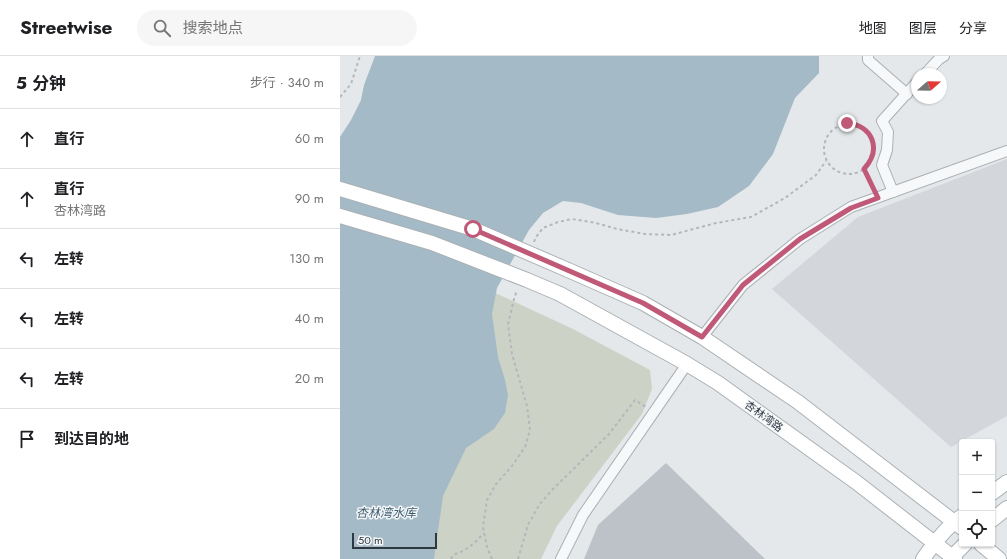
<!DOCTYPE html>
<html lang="zh">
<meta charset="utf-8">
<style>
:root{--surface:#fff;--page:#f6f6f6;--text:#202124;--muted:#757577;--line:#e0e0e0}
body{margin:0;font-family:Jost,"Noto Sans SC",sans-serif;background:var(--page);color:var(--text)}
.controls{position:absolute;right:12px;bottom:12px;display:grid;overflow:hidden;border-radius:4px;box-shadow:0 1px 3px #0004}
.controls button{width:36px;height:36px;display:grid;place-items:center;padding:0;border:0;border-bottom:1px solid var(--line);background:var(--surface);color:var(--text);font:20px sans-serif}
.compass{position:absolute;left:571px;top:12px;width:36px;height:36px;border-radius:50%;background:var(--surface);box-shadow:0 1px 3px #0004;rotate:70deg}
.scale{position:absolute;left:12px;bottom:10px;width:85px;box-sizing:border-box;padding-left:4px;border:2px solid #2e3841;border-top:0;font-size:11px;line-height:14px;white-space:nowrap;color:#2e3841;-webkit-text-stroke:3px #f4f6f8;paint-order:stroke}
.stop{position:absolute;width:12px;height:12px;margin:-9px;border:3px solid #c05878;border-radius:50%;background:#fff}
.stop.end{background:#c05878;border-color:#fff;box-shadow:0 1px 4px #0008}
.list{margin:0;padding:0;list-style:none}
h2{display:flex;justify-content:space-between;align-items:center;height:52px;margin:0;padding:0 16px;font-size:17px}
h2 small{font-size:13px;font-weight:400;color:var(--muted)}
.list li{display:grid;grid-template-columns:26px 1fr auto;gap:12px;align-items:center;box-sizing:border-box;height:60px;padding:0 16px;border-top:1px solid var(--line)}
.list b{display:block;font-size:15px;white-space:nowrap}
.list p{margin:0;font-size:13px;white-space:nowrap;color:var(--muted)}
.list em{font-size:13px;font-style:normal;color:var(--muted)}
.icon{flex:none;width:22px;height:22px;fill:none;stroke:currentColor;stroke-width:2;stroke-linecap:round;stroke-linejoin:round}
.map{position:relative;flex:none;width:667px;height:503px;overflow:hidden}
header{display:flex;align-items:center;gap:24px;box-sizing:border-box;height:56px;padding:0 20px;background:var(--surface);border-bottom:1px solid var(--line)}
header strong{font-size:19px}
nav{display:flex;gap:22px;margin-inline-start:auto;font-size:14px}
.search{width:280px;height:36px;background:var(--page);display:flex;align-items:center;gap:10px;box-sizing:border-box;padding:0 14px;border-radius:22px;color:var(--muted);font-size:15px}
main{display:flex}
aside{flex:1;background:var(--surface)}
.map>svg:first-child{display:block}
.built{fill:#d3d7dc}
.green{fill:#ccd3c6}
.water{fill:#a4bac6}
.building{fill:#bcc2c7}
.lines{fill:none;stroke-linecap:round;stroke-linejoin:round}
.street-casing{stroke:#aab0b4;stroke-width:12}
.secondary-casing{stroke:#aab0b4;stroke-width:16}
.path{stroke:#b3b7ba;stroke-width:2;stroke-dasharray:3 3;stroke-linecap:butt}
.street{stroke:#f7f8f9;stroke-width:10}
.secondary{stroke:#fff;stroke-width:14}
.secondary-bridge-casing{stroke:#aab0b4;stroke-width:16;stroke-linecap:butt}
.secondary-bridge{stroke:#fff;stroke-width:14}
.route{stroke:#c05878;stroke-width:5}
.labels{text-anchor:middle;stroke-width:3;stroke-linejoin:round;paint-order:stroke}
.street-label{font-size:11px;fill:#2e3841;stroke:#f4f6f8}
.water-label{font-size:12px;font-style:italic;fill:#3c5c71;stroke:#f4f6f8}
</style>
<header>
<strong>Streetwise</strong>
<div class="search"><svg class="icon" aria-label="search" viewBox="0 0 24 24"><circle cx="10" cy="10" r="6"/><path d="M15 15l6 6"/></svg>搜索地点</div>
<nav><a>地图</a><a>图层</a><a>分享</a></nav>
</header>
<main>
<aside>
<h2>5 分钟<small>步行 · 340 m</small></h2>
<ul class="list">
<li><svg class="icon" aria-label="ahead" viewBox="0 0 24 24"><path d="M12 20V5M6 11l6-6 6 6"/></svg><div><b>直行</b></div><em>60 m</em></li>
<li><svg class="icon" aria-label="ahead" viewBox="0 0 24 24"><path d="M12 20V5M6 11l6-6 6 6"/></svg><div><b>直行</b><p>杏林湾路</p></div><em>90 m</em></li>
<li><svg class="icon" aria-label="left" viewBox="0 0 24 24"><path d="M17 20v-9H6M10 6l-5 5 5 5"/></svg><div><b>左转</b></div><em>130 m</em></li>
<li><svg class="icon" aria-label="left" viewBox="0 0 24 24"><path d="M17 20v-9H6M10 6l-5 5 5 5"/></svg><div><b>左转</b></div><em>40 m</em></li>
<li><svg class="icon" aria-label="left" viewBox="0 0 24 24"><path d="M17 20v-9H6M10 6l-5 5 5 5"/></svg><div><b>左转</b></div><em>20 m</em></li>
<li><svg class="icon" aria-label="arrive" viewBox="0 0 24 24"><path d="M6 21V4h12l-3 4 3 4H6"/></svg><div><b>到达目的地</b></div></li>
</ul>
</aside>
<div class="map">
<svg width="667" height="503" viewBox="0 0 667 503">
<rect width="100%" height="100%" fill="#e4e8ea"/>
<polygon class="built" points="667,103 667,360 611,391 432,233 518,161"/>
<polygon class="green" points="149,234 233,273 310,314 312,333 302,358 217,470 201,503 62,503"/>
<polygon class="water" points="35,0 479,0 479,17 455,42 433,98 409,130 378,151 347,158 316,162 278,159 241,147 223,145 203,157 189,174 157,232 152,258 158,301 165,324 168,339 165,357 154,373 126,392 103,440 94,503 0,503 0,81 11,64 21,44 24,29"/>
<polygon class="building" points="326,407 425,503 244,503 258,469"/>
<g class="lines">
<defs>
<g id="street">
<polyline points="528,0 528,4 567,38"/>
<polyline points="585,18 599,3 604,0"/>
<polyline points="553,136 542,109 547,94 548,76 542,65 577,26"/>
<polyline points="362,281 403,229 460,183 511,151 667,95"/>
<polyline points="221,503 243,459 347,308"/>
</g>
<g id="secondary">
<polyline points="228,214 303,247 362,281 458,346 622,472"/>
<polyline points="220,238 347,308 378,327 516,426 615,503"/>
<polyline points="652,437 667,426"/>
<polyline points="652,464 667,452"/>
<polyline points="641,488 659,503"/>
<path d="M 583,503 C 594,487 606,471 622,460"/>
<polyline points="610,503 625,488"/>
</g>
</defs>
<use href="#street" class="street-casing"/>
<use href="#secondary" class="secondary-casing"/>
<g class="path">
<polyline points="0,41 11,28 20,0"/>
<circle cx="509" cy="93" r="25"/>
<polyline points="524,113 533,132"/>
<polyline points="194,186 196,181 203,172 218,166 232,163 256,167 277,173 305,178 331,179 376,167 411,161 445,142 476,119 486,105"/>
<path d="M 111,503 L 113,499 C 127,494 134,488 144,477"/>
<polyline points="152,503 147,491 143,471 147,444 156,428 172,410 185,391 190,374 187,350 172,298 168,268 174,243 177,234"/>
<polyline points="178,503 188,469 199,449 213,433 269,378 295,344 306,351"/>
</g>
<use href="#street" class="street"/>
<use href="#secondary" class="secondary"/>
<defs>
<g id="secondary-bridge">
<polyline points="0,133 133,173 228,214"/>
<polyline points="0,160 92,187 187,224 220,238"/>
</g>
</defs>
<use href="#secondary-bridge" class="secondary-bridge-casing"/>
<use href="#secondary-bridge" class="secondary-bridge"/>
</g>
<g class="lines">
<path class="route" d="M 133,173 L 303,247 L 362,281 L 403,229 L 460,183 L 511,152 L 538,142 L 524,113 C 542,93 533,70 507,67"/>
</g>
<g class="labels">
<g class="street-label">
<text transform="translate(424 360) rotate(36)" y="4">杏林湾路</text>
</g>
<g class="water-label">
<text x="46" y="461">杏林湾水库</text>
</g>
</g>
</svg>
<div class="controls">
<button>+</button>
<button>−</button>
<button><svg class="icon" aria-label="locate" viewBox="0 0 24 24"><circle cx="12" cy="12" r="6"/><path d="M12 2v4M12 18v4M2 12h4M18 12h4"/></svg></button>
</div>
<svg class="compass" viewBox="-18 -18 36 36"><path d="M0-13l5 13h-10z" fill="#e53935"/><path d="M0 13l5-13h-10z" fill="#757577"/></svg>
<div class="scale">50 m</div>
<div class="stop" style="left:133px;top:173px"></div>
<div class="stop end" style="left:507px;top:67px"></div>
</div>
</main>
